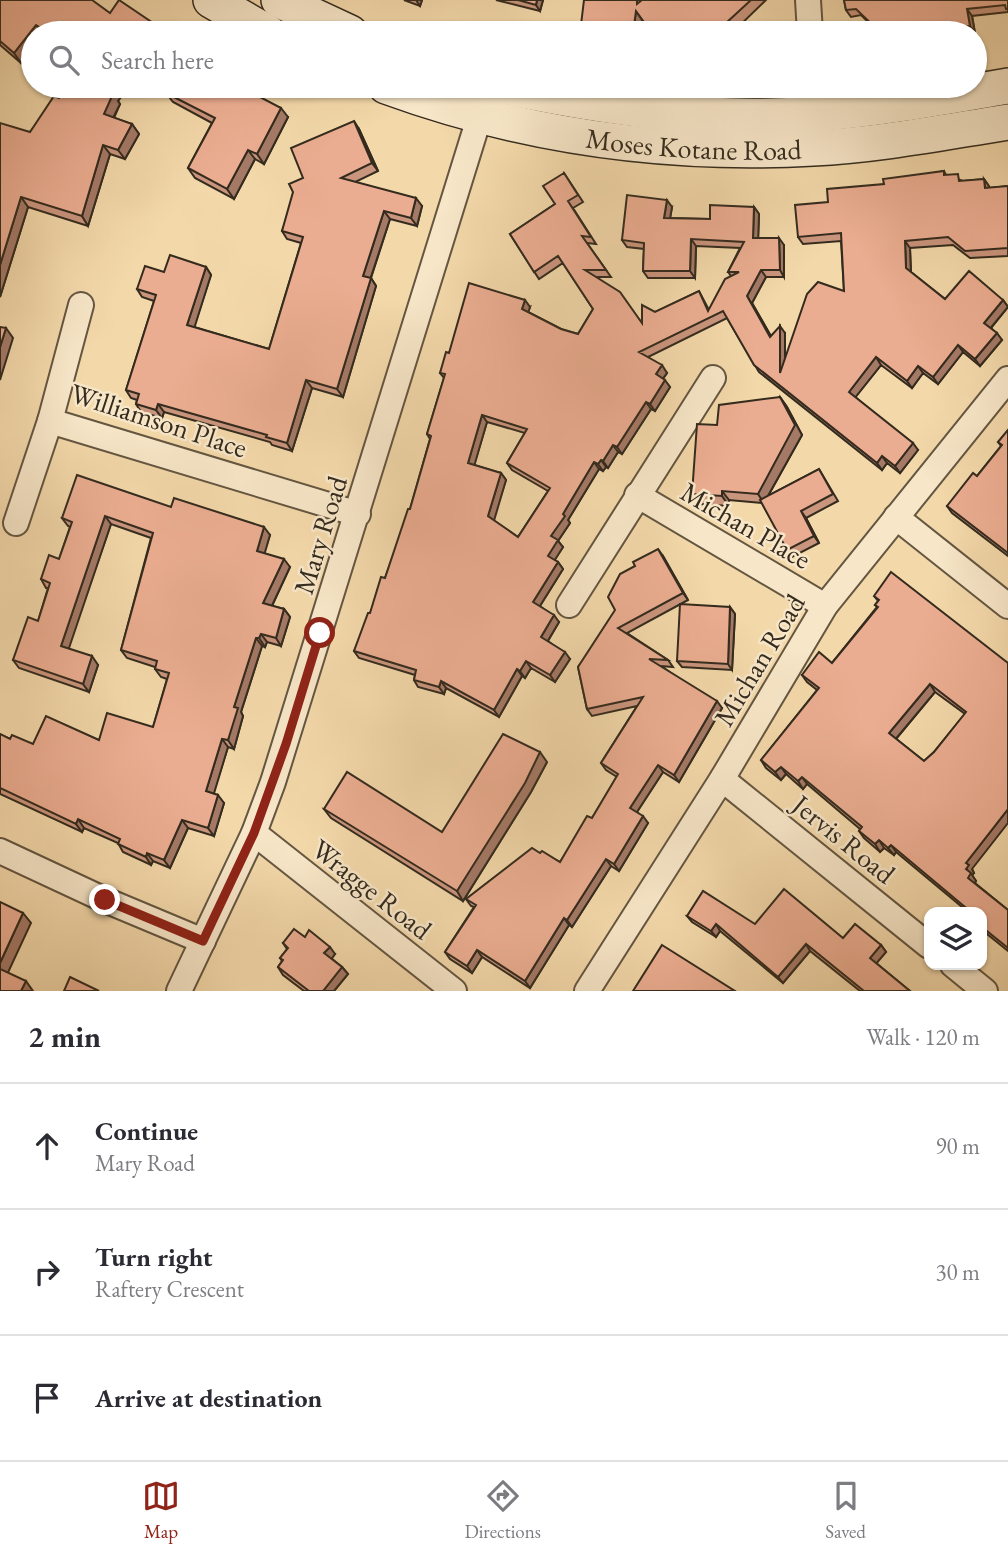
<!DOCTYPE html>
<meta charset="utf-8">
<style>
:root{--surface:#fff;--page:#f2f2f3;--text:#2b2b33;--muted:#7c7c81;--line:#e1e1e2;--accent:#8f2418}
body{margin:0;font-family:"EB Garamond",serif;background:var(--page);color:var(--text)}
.controls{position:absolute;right:21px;bottom:21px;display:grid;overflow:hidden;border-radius:14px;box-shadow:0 2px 5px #0004}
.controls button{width:63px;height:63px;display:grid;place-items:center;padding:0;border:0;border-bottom:2px solid var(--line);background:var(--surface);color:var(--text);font:35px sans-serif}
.stop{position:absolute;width:21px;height:21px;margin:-16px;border:5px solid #8f2418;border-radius:50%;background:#fff}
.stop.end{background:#8f2418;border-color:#fff;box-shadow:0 2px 7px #0008}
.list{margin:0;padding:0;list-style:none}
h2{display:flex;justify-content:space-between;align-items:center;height:91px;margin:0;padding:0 28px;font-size:30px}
h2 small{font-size:23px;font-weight:400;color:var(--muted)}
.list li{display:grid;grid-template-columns:46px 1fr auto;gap:21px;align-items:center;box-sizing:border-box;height:126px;padding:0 28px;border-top:2px solid var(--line)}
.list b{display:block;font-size:26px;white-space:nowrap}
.list p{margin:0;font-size:23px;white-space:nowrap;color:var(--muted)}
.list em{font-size:23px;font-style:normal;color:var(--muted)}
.icon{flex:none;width:38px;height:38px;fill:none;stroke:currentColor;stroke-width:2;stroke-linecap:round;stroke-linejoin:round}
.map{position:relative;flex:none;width:1008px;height:991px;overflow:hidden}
.search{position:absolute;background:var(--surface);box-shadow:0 2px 5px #0004;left:21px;right:21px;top:21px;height:77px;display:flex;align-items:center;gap:18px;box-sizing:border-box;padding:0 24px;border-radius:38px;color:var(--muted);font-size:26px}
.sheet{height:469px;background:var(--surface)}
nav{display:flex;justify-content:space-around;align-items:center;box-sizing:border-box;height:98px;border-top:2px solid var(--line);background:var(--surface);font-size:19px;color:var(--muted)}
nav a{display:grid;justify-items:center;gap:4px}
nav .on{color:var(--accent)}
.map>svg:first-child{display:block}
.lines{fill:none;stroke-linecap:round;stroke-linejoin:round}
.street-casing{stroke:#645641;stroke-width:28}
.secondary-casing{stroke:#342b1e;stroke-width:38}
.street{stroke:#f7e6c8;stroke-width:24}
.secondary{stroke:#f7e6c8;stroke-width:35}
.wall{fill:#ca957d;stroke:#342b1e;stroke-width:2;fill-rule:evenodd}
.shaded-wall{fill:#a47966;stroke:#342b1e;stroke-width:2}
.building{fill:#ebad91;stroke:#342b1e;stroke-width:2;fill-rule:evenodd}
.route{stroke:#8f2418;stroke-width:9}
.labels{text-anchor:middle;stroke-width:5;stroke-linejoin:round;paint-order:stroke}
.street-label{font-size:28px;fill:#342b1e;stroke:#f7e6c8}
</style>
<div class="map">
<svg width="1008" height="991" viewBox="0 0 1008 991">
<rect width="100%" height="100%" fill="#f3d8aa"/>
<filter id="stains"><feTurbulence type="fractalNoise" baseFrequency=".00286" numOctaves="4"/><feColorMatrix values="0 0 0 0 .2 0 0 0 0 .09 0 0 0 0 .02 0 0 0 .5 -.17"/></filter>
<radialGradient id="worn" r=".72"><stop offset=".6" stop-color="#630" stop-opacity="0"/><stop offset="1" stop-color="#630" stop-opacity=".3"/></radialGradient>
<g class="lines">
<defs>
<g id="street">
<polyline points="808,0 810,33"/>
<polyline points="812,86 815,130"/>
<polyline points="81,305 50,421 358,514"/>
<polyline points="637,495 825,606"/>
<polyline points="896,517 1008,606"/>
<polyline points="16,523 50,421"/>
<polyline points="569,605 713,378"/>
<polyline points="722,779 929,946"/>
<polyline points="254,833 454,991"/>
<polyline points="0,851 105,900 203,941"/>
<polyline points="953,965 985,991"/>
<polyline points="179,991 254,833 273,782 489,86"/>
<polyline points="587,991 722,779 825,606 1008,379"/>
</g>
<g id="secondary">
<polyline points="211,0 268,33"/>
<polyline points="279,0 350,33"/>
<path id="s1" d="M 386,86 C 523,136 668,156 813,148 C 879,145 944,132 1008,122"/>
<path d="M 503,86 C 607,108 707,122 814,114 C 879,109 944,97 1008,86"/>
</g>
</defs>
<use href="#street" class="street-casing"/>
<use href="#secondary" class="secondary-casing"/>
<use href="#street" class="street"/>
<use href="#secondary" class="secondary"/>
</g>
<g class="wall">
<polygon points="0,0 110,13 156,25 162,33 33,33 21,63 0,45"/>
<polygon points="404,0 422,0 420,6"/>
<polygon points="496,0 543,0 540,11"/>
<polygon points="584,0 766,0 732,33 652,33 642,20"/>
<polygon points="844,0 1008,0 1008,12 972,16 975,33 879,33 861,15 851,17 846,10"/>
<polygon points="66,86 129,86 118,101 120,104 114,118 132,124 139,134 125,159 110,154 88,226 28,207 0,297 30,132 59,98"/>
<polygon points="167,86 221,86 288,117 264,164 255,159 234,199 195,178 188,168 212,123 173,102 166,93 169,87"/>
<polygon points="359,129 378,171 355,182 422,206 417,226 390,219 371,278 376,286 343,397 312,388 292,451 272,445 270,442 164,412 162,418 141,412 136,404 137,400 131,398 126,390 154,301 142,297 137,289 164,272 206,267 211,275 194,327 269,349 301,243 287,239 282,231 303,178"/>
<path d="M 944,171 L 946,175 L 963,181 L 984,179 L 990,188 L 1008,186 L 1008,256 L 970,258 L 953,245 L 910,248 L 911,272 L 945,299 L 1003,300 L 1008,307 L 991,328 L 1002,340 L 980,366 L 963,352 L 938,384 L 923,373 L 912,388 L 881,365 L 855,397 L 918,450 L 900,473 L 887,463 L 882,470 L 759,372 L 727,318 L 648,357 L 667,373 L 663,379 L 670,387 L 655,411 L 651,409 L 622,454 L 618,452 L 608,468 L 606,467 L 603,471 L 599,469 L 568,520 L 570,523 L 558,541 L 563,547 L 554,560 L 558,562 L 563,569 L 540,606 L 559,622 L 548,641 L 570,659 L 555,682 L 531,668 L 525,678 L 522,676 L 499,717 L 446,688 L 444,694 L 418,687 L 414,680 L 415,675 L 359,658 L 354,651 L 385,578 L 410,509 L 430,439 L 427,434 L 444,378 L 440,373 L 449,353 L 530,307 L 528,312 L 561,329 L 578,334 L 593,309 L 563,263 L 539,279 L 510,234 L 555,204 L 564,173 L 583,202 L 573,208 L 596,244 L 587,243 L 611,277 L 597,277 L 642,323 L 655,312 L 699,291 L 709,310 L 731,276 L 728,272 L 740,248 L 696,246 L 695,278 L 648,278 L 643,271 L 644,249 L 627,247 L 622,240 L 672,207 L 670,218 L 710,219 L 754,207 L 759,214 L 758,238 L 784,245 L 784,277 L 766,277 L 752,303 L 771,336 L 785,333 L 785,359 L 844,291 L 841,241 L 803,244 L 798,237 L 828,202 L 884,184 ZM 487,422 L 525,433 L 507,463 L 512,470 L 548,491 L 518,537 L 493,520 L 506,480 L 501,473 L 474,465 Z"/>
<polygon points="780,397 787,407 802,435 768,496 819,469 838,501 806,518 819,543 792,557 762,503 729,500 729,506 699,504 692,494 717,425"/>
<polygon points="1008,430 1008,556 952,513 947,506 977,476 1001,446 998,442"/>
<polygon points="171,507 270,535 264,553 290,567 272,606 284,609 290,617 281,646 267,642 265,647 262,646 241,712 243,716 234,749 228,747 213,794 224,803 214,836 188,828 170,868 153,861 151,865 123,852 118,843 84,828 82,832 0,794 0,734 10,739 33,744 99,740 153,727 167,679 161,677 155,669 155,667 127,658 121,650 151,538 111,524 68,648 98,665 89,692 19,668 13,660 38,621 48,588 46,588 41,579 59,559 70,527 68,526 62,518"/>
<polygon points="663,556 688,600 627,633 668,660 673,667 661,666 722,708 679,782 663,772 637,812 648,823 619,871 611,866 572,927 569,925 530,988 482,957 472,973 450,959 445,952 474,907 471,906 466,899 540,853 560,862 592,818 617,777 606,770 601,763 637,706 592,716 587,709 578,667"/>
<path d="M 874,596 L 1008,663 L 972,869 L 974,873 L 972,875 L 976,881 L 975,883 L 1008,910 L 1008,951 L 982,930 L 982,912 L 968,912 L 896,852 L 894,855 L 884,848 L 880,852 L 864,838 L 859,831 L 860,829 L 807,784 L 803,789 L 786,774 L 781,780 L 766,768 L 761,760 L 817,690 L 807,682 L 802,675 L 832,663 L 877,607 L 875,605 L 878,601 ZM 935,692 L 965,714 L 934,752 L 924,761 L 896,739 Z"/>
<polygon points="730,607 735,614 732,670 682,667 677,661"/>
<polygon points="547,762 531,792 463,901 331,818 324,809 442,832"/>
<polygon points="687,916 755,924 881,945 886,952 876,963 910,991 860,991 810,951 783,983 720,931 716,937 692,922"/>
<polygon points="305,937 335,954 331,958 342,967 348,974 334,991 304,991 283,975 278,967 282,961 280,958 287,949 283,943"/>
</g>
<g class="shaded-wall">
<polygon points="416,0 422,0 420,6"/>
<polygon points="537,0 543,0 540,11 536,5"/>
<polygon points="967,9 972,16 975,33 970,26"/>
<polygon points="636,11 642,20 641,33 633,33"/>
<polygon points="36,25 42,33 33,33 33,48 21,63 14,53"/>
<polygon points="156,25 162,33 150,33"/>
<polygon points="115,86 129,86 118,101 120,104 110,124 104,114 111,93"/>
<polygon points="281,108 288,117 264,164 257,154"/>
<polygon points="354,121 359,129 378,171 372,163"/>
<polygon points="132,124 139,134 125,159 118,150"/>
<polygon points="103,145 110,154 88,226 82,216"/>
<polygon points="248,150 255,159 234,199 227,189"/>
<polygon points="984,179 989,186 990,195 985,188"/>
<polygon points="21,197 28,207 0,297 0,265"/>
<polygon points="416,198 422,206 417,226 411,218"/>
<polygon points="667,200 672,207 669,225 664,218"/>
<polygon points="754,207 759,214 758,245 753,238"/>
<polygon points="384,211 390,219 369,283 363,276"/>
<polygon points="779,238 784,245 784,277 780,270"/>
<polygon points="691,239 696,246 695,278 690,271"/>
<polygon points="905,241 910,248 911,275 906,268"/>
<polygon points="206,267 211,275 193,332 187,325"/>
<polygon points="761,270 766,277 752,303 775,344 747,296"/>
<polygon points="371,278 376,286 343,397 337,389"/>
<polygon points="525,300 530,307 527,316 522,309"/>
<polygon points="1003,300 1008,307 989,330 984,323"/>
<polygon points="780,326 785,333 785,380 780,373"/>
<polygon points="6,328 13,338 0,380 0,347"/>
<polygon points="997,333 1002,340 980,366 975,359"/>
<polygon points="958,345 963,352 938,384 933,377"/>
<polygon points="876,357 881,365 854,399 849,392"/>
<polygon points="662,365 667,373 661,381 656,374"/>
<polygon points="918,366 923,373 912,388 907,381"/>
<polygon points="306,380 312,388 292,451 287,443"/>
<polygon points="665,380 670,387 655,411 650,404"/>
<polygon points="780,397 787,407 802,435 764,503 758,494"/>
<polygon points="646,402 651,409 622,454 617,447"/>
<polygon points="158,404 164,412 162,418 156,410"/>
<polygon points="482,415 487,422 473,470 468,463"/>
<polygon points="913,443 918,450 900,473 895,466"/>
<polygon points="613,445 618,452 608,468 603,461"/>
<polygon points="882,456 887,463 882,470 877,463"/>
<polygon points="601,460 606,467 603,471 598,464"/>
<polygon points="594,462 599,469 568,520 570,523 558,541 563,547 553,563 548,556 551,536 563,514"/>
<polygon points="501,473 506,480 493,524 488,516"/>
<polygon points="722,491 729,500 729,506 722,496"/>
<polygon points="801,511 806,518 819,543 814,536"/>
<polygon points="105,516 111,524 67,654 61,646"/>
<polygon points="264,527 270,535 263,559 257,551"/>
<polygon points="658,549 663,556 688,600 683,593"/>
<polygon points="284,559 290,567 269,612 263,603"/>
<polygon points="558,562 563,569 538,609 533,602"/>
<polygon points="730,607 735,614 732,670 728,664"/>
<polygon points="284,609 290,617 281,646 276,638"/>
<polygon points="554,615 559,622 546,644 541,637"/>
<polygon points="261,634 267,642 265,647 259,638"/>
<polygon points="256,638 262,646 241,712 243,716 234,749 228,740 234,707"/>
<polygon points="565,652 570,659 555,682 550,675"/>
<polygon points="92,656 98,665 89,692 83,684"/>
<polygon points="526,661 531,668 525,678 520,671"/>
<polygon points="517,669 522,676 499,717 494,710"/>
<polygon points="441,681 446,688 444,694 439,687"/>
<polygon points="930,684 935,692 894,741 889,733"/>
<polygon points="717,701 722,708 679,782 674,775"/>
<polygon points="222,739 228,747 212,800 206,791"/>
<polygon points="540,752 547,762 531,792 463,901 457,891"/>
<polygon points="658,765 663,772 635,815 630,808"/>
<polygon points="781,767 786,774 781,780 775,772"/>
<polygon points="802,777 807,784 803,789 798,781"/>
<polygon points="218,795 224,803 214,836 208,828"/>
<polygon points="1008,809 1008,823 972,869 974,873 972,875 976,881 973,885 968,878 966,863"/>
<polygon points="643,816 648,823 619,871 614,864"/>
<polygon points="78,819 84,828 82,832 76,824"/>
<polygon points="182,820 188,828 170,868 164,860"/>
<polygon points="879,840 884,848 880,852 875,844"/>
<polygon points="891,845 896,852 894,855 888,848"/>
<polygon points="147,853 153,861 151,865 146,857"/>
<polygon points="606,859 611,866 572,927 567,920"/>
<polygon points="23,913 31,923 5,979 0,971 0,963"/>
<polygon points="564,918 569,925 530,988 525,981"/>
<polygon points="716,924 720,931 716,937 711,931"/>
<polygon points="806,944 810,951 783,983 778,977"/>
<polygon points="881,945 886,952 875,965 870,958"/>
<polygon points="330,947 335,954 330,961 324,953"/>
<polygon points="477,950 482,957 472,973 467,966"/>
<polygon points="342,967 348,974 334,991 323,991"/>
<polygon points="26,981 33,991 21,991"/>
</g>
<g class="building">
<polygon points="0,0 92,0 110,13 119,0 156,25 150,33 48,33 36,25 14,53 0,41"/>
<polygon points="518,0 537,0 536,5"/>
<polygon points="584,0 637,0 637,4 642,0 751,0 725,24 727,27 718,33 690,33 689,31 686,33 652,33 636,11 633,33 580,33"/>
<polygon points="844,0 1008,0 1008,9 1006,9 1005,5 967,9 970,26 943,30 943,33 881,33 856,9 846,10"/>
<polygon points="66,86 115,86 111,93 113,94 104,114 132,124 118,150 103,145 82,216 21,197 0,265 0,123 30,132 54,96 59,98"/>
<polygon points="170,86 221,86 234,93 237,86 239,86 281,108 257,154 248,150 227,189 188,168 215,118 166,93"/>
<polygon points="354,121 372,163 341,178 416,198 411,218 384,211 363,276 371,278 337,389 306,380 287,443 266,437 267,435 158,404 156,410 136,404 139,394 126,390 156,295 137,289 145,266 164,272 170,255 206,267 187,325 269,349 303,237 282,231 293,192 289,184 303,178 291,148"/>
<path d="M 944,171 L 944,175 L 958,174 L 959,181 L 984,179 L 985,188 L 1008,186 L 1008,248 L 965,251 L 948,237 L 905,241 L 906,268 L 945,299 L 969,271 L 1003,300 L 984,323 L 997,333 L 975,359 L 958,345 L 933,377 L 918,366 L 907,381 L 876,357 L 849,392 L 913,443 L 895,466 L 882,456 L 877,463 L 754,365 L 723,311 L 639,352 L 662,365 L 656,374 L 665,380 L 650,404 L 646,402 L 617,447 L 613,445 L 603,461 L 601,460 L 598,464 L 594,462 L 563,514 L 565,516 L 551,536 L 558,540 L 548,556 L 558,562 L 533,602 L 554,615 L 541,637 L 565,652 L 550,675 L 526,661 L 520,671 L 517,669 L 494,710 L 441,681 L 439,687 L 414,680 L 416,670 L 354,651 L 368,613 L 370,613 L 381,577 L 385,578 L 408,509 L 410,509 L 431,436 L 427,434 L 445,374 L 440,373 L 446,352 L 449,353 L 469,283 L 525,300 L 522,309 L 561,329 L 578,334 L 593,309 L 558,256 L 534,272 L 510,234 L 555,204 L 543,186 L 564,173 L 578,195 L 568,201 L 591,237 L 582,236 L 606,270 L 585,270 L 620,292 L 642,323 L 642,305 L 655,312 L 699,291 L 708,311 L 725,279 L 739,272 L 728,272 L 744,242 L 691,239 L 690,271 L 643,271 L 644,243 L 622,240 L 627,195 L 667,200 L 664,218 L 710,219 L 710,205 L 754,207 L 753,238 L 779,238 L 780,270 L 761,270 L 747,296 L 770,337 L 780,326 L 780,373 L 807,294 L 818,282 L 844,291 L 841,233 L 798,237 L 795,205 L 828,202 L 827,189 L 884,184 L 883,179 ZM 482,415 L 527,429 L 507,463 L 550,488 L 518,537 L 488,516 L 501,473 L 468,463 Z"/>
<polygon points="0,327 6,328 0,347"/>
<polygon points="780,397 795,425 758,494 722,491 722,496 692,494 697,424 717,425 719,405"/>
<polygon points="1008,430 1008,553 947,506 973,473 977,476 1002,445 998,442"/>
<polygon points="819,469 833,494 801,511 814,536 787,550 760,500"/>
<polygon points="77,475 171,507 174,498 264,527 257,551 284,559 263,603 284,609 276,638 261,634 259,638 256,638 234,707 238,708 228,740 222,739 206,791 218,795 208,828 182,820 164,860 147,853 146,857 118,844 120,839 78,819 76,824 0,788 0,734 10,739 12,735 33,744 46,716 99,740 107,713 153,727 169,673 155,669 157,661 121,650 153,533 105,516 61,646 92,656 83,684 13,660 28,617 38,621 50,583 41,579 49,555 59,559 72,522 62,518"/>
<polygon points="658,549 683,593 618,628 668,660 649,659 717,701 674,775 658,765 630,808 643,816 614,864 606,859 567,920 564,918 525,981 477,950 467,966 445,952 476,905 466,899 532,848 540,853 542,851 560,862 587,816 592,818 618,774 601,763 643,697 587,709 578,667 615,610 608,597 620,574 635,566 633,562"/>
<path d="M 891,572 L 1008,663 L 1008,809 L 966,863 L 969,865 L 966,869 L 971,873 L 968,878 L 1008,910 L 1008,948 L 982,927 L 982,912 L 971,912 L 891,845 L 888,848 L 879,840 L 875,844 L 859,831 L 862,827 L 802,777 L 798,781 L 781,767 L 775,772 L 761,760 L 819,688 L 802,675 L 819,652 L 832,663 L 878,607 L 875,605 L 879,600 L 874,596 ZM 930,684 L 966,712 L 934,752 L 924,761 L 889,733 Z"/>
<polygon points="680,604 730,607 728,664 677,661"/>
<polygon points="503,734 540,752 525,783 457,891 324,809 347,772 442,832"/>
<polygon points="784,889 843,938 855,924 881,945 870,958 910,991 864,991 806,944 778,977 716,924 711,931 687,916 703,891 755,924"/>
<polygon points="0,902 23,913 0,963"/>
<polygon points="294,929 305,937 309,930 330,947 324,953 342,967 323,991 309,991 278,967 283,960 280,958 288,948 283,943"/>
<polygon points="662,945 735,991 633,991"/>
<polygon points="0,969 26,981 21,991 0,991"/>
<polygon points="70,977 99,991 64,991"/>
</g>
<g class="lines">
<polyline class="route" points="105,900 203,941 254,833 286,744 320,633"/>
</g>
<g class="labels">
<g class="street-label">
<text dy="10" stroke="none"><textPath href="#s1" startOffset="315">Moses Kotane Road</textPath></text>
<text transform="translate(159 420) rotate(18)" y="10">Williamson Place</text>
<text transform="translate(746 525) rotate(30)" y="10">Michan Place</text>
<text transform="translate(320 535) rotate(-73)" y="10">Mary Road</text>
<text transform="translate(759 660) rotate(-59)" y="10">Michan Road</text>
<text transform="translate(844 839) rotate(39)" y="10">Jervis Road</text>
<text transform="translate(372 889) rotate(38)" y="10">Wragge Road</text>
</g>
</g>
<rect width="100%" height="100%" filter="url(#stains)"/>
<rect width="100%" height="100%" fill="url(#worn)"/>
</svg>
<div class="controls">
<button><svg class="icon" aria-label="layers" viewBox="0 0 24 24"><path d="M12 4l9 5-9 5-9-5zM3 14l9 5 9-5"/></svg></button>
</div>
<div class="stop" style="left:320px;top:633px"></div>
<div class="stop end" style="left:105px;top:900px"></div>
<div class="search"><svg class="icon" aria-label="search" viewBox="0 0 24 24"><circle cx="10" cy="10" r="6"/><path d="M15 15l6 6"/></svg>Search here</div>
</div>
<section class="sheet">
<h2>2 min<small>Walk · 120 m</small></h2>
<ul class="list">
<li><svg class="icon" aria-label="ahead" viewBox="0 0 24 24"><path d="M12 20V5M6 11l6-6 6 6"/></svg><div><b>Continue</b><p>Mary Road</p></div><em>90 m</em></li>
<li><svg class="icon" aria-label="right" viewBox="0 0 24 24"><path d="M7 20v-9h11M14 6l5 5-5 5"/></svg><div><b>Turn right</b><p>Raftery Crescent</p></div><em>30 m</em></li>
<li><svg class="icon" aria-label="arrive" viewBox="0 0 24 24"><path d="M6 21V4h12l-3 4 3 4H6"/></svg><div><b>Arrive at destination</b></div></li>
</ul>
</section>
<nav>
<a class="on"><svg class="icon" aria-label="map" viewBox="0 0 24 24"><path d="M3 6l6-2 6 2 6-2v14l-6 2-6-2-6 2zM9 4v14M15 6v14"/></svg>Map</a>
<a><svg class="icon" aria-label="directions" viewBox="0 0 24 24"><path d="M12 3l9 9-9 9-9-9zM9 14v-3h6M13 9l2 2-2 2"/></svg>Directions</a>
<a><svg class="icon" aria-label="saved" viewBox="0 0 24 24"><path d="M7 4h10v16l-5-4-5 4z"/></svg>Saved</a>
</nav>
